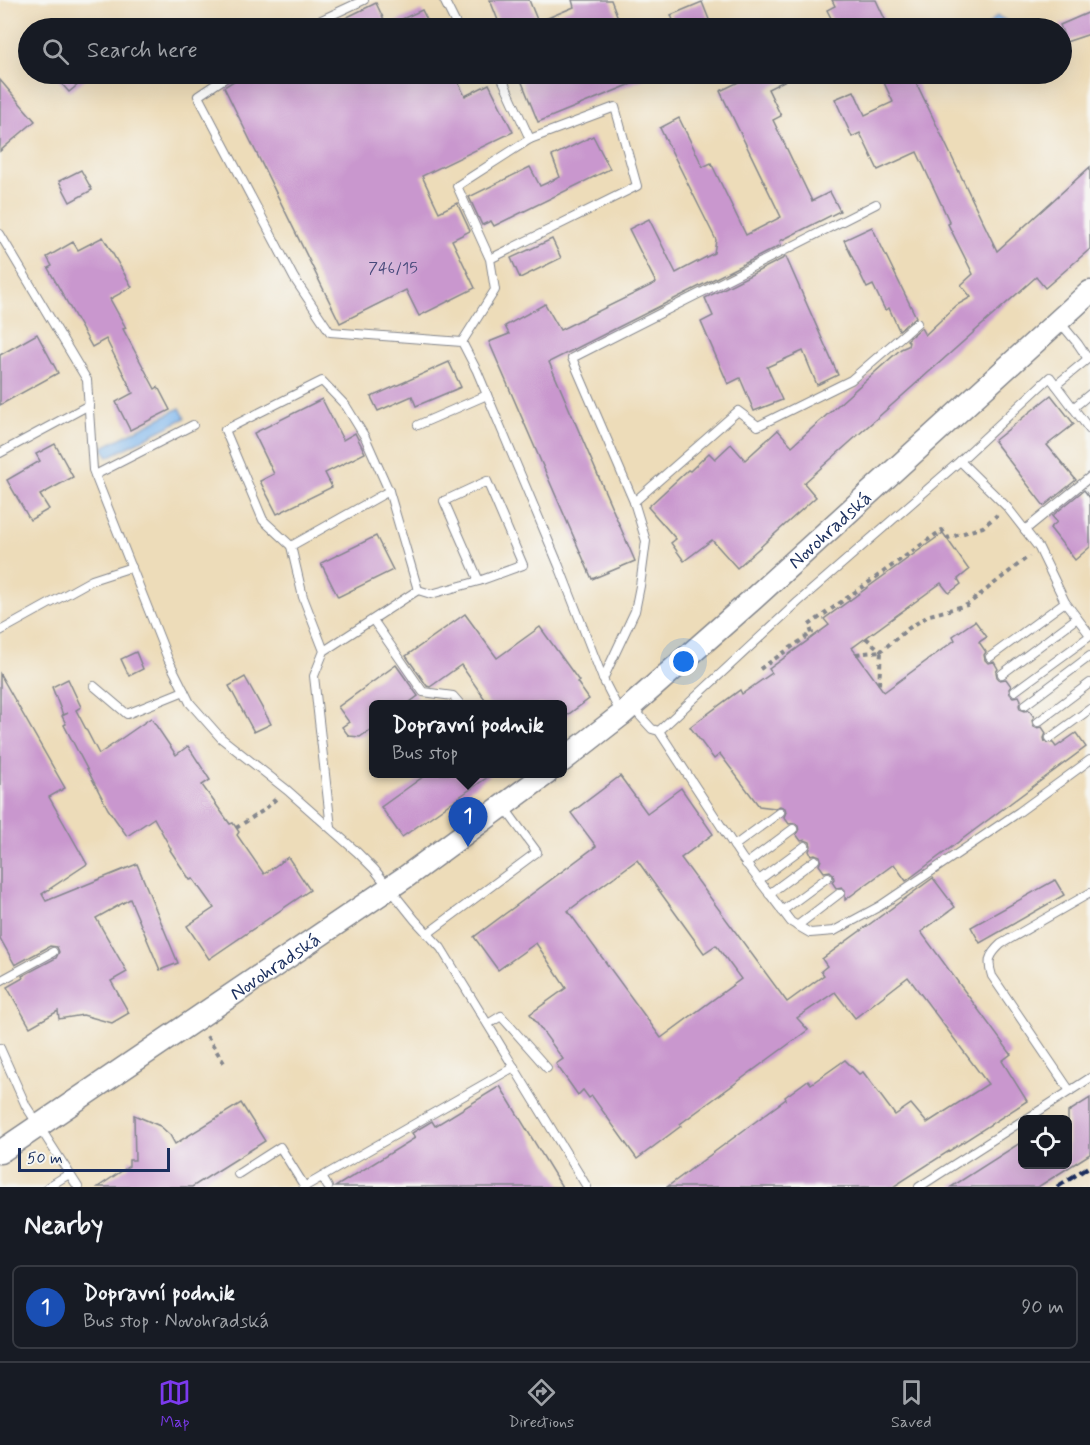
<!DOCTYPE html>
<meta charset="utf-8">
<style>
:root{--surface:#171b24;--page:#20242c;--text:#f1f3f6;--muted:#9ea1a6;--line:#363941;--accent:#7c3aed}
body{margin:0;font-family:Mynerve,sans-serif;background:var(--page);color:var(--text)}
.controls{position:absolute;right:18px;bottom:18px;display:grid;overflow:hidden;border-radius:9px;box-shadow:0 6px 24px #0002}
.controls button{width:54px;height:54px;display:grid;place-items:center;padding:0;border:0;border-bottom:2px solid var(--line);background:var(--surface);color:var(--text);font:30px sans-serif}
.scale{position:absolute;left:18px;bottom:15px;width:152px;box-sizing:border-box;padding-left:6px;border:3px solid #1b2f5e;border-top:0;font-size:16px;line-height:21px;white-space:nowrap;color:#1b2f5e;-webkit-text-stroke:4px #f6f6f2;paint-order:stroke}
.you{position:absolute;left:684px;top:662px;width:21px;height:21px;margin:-15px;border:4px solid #fff;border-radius:50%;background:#1a73e8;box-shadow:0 0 0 9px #1a73e833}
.badge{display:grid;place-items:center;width:39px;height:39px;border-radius:50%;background:var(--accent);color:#fff;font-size:20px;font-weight:700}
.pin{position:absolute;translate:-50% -50px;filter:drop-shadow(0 2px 3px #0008)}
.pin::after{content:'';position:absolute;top:32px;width:21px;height:18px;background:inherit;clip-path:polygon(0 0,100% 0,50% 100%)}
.popup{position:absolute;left:369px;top:700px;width:198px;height:78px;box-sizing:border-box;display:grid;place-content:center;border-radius:9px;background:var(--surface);filter:drop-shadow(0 2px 4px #0005);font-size:20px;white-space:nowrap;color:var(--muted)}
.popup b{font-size:22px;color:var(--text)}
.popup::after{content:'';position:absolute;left:50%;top:100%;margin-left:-12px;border:12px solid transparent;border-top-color:var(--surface)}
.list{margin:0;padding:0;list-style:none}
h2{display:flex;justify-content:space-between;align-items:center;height:78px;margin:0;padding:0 24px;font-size:26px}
h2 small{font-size:20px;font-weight:400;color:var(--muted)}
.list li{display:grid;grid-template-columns:39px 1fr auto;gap:18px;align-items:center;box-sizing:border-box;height:84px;margin:0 12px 12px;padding:0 12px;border:2px solid var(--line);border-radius:9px}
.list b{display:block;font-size:22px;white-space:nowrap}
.list p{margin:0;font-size:20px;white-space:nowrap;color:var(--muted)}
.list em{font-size:20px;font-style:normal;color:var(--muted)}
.icon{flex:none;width:33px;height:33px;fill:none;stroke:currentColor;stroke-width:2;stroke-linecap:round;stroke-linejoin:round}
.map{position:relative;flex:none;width:1090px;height:1187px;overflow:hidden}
.search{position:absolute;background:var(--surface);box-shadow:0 6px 24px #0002;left:18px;right:18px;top:18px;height:66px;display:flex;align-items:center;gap:15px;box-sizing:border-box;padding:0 21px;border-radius:33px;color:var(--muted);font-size:22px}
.sheet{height:174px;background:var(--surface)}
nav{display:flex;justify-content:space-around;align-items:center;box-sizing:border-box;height:84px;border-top:2px solid var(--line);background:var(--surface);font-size:16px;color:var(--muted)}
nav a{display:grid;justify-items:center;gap:3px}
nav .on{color:var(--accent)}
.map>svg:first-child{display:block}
.water{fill:#7db5ed;stroke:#4c72a6;stroke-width:1.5}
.building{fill:#c997ce;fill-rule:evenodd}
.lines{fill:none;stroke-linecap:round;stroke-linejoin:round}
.service-casing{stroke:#84868c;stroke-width:10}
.secondary-casing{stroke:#84868c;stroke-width:25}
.path{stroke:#84868c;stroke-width:4;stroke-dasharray:4.5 4.5;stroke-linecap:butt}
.service{stroke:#fff;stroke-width:8}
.secondary{stroke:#fff;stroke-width:22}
.rail{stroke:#1b2f5e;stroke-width:4.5;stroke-dasharray:9 4.5;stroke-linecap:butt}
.labels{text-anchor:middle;stroke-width:6;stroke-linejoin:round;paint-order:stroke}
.number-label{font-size:16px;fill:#46497a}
.street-label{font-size:20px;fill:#1b2f5e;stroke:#f6f6f2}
</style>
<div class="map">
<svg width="1090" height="1187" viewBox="0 0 1090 1187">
<rect width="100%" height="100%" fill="#f6f6f2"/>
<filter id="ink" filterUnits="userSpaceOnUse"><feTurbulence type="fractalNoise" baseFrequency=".0167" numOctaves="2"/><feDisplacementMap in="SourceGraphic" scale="12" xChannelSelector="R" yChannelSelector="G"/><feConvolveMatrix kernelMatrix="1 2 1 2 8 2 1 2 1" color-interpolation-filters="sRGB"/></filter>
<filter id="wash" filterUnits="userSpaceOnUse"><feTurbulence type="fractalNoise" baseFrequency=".008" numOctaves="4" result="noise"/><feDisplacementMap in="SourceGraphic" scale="24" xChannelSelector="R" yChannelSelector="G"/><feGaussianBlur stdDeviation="1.35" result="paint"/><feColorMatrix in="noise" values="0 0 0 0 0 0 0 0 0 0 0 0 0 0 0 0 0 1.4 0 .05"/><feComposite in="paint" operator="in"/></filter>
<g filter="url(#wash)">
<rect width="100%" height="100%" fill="#eddcb9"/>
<g class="water">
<polygon points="997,16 1010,23 1014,28 988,28 988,25"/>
<polygon points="180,408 185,418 108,457 103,447"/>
</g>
<g id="blocks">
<g class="building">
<polygon points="490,0 529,0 538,22 574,7 572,0 611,0 622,28 501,28"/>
<polygon points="832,0 876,0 889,28 836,28 827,10 835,6"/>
<polygon points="702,2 710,22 693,28 676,28 671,15"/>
<polygon points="376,3 387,26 422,10 431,28 325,28"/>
<polygon points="1090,12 1090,34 1066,42 1060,25"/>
<polygon points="53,74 91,74 69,92"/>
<polygon points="245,74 454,74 465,96 489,84 513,132 422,176 439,212 457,203 470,231 452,240 475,288 419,316 406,290 340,323 224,87"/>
<polygon points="538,74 656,74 538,122 521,80"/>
<polygon points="755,74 798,74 768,89 781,116 773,120 812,201 830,192 840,211 780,241 781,245 549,362 635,561 592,579 489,342 509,334 505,326 545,304 560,330 656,283 629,229 649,219 676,273 714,253 716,240 660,128 679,118 703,167 711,163 746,235 781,217 720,91"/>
<polygon points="880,74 912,74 997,251 1090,167 1090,249 1045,288 1036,277 804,483 816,497 737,568 712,540 684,561 671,543 676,539 648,507 688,470 690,471 709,453 715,459 731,444 745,460 778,430 792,446 901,349 908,346 909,342 907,340 921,328 925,335 957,305 971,297 961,285 973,274 948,224 950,223 917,152 878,170 860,133 852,137 835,99 854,91 865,115 893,102"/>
<polygon points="0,80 35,121 0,151"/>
<polygon points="593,136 610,169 494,226 491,221 482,225 469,197 530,167 540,186 560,177 552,156"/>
<polygon points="81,170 92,190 70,202 59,181"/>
<polygon points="872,227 916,317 899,330 889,308 885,310 873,285 867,288 844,240"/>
<polygon points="103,237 132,287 110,299 126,328 123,329 155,389 158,387 170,410 130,430 116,402 133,393 106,339 92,347 48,268 52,266 47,257 73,242 78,250"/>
<polygon points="552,239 561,258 520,278 511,258"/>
<polygon points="786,257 838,375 817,385 803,351 767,367 782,400 754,411 740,378 728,384 701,322 713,316 705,298"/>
<polygon points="37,334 58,373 0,405 0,355"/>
<polygon points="449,362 461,387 416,406 412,396 378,411 371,397"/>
<polygon points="1051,395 1074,424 1047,445 1076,480 1044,506 994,441"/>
<polygon points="322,399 343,440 355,433 365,453 325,473 332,487 277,514 260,481 274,474 254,433"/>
<polygon points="55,444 73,477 40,495 49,509 30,520 7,480 40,461 36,454"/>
<polygon points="1084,490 1090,498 1090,547 1075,560 1050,528 1057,522 1052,516"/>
<polygon points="943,533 969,570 958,579 961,584 949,593 941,583 852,648 884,692 955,640 953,636 975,621 987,637 979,642 986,652 984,655 985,660 988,663 994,662 998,669 996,672 997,677 1000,680 1006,679 1011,686 1009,689 1010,694 1013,697 1019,696 1021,700 1019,705 1020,709 1025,711 1029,710 1034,717 1032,720 1033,725 1036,728 1042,727 1046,733 1044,738 1045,742 1053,743 1056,747 1076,733 1086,747 906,881 894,864 845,900 845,890 842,887 836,888 832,882 834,879 833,874 830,871 824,872 819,865 821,860 820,856 815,854 811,855 809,851 811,846 810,842 805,840 801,841 796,834 799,831 798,826 795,823 789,824 784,817 786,812 785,808 780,806 775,808 759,806 720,754 714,759 690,727 740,690 742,694 772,673 769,669 829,625 824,619"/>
<polygon points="376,536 393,570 338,597 321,563"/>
<polygon points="465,614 497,658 540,627 579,681 577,682 589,699 562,719 562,705 489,705 461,665 430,687 427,686 406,656"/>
<polygon points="136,652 143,669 129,676 121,659"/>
<polygon points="396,665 418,696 406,705 374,705 374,727 360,737 349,736 342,727 349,722 338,707"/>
<polygon points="0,674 65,788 49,797 87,864 42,894 46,901 137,864 178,963 160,970 130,899 96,918 127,972 111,981 129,1013 112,1023 83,1015 59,1019 58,1011 30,1027 7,987 23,978 22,976 56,958 59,952 57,947 50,946 15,965 0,938"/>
<polygon points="245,677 271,724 254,732 229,686"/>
<polygon points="68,679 81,707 76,710 99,754 151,718 176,755 188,746 210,780 202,785 230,824 233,823 239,832 237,835 264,874 288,857 310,890 209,959 187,926 214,908 193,879 190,880 170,850 171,849 154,818 127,836 108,809 64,725 66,724 62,716 68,713 63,715 52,687"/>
<polygon points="427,774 492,774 402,837 381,807"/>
<path d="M 620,776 L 647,813 L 681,788 L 713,834 L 681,858 L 787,1002 L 824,975 L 821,971 L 827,966 L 822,959 L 933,878 L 955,907 L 921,932 L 1011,1054 L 1002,1061 L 1027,1101 L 893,1187 L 667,1187 L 786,1099 L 785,1097 L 808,1080 L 811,1084 L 845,1060 L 859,1074 L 863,1072 L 895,1115 L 911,1104 L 927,1123 L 988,1084 L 908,977 L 855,1018 L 835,992 L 797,1018 L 808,1030 L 680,1124 L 681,1126 L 637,1159 L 592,1096 L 589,1098 L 583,1090 L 578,1095 L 556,1064 L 563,1059 L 530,1014 L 566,988 L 536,943 L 498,970 L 474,937 L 596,846 L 571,813 ZM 637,860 L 704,953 L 716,945 L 741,979 L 661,1038 L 568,911 Z"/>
<polygon points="1055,880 1064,895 980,943 971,927"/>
<polygon points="500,1086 562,1187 335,1187 415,1138 412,1133 432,1121 435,1126"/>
<polygon points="1090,1098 1090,1154 1038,1187 951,1187 1023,1141 1023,1164 1068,1164 1068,1112"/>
<polygon points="241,1103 265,1141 192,1187 98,1187 129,1166 129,1160 135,1160 134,1115 160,1126 170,1135 175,1144"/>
</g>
</g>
</g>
<g filter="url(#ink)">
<use href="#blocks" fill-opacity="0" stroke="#84868c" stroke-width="1.5"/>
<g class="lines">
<defs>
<g id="service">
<polyline points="444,0 458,28"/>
<polyline points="304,28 364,0"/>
<polyline points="231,74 198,96 294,278 330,332 462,342 477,371 559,566 603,679 621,714"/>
<polyline points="500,74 530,139"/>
<polyline points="0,234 87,380 93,470 168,659 190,703 221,738 287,790 357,852 374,869 415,920 441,948 587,1187"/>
<polyline points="1059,321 1078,344 1088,359"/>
<polyline points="462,342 495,290 490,259 637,186 615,107 530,139 457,186 490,259"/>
<polyline points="1056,385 1090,357"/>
<polyline points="1073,408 1090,394"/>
<polyline points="418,425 487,395"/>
<polyline points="0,453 89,405"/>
<polyline points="960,461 1007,507 1039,548 1065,602 1090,635"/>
<polyline points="95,475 193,425"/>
<polyline points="634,502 572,358 876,204"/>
<polyline points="1025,530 1090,477"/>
<polyline points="291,546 263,520 225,430 322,381 346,406 365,437 389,491"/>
<polyline points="418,590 431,594 479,581 444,501 487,481 523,565 479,581"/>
<polyline points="373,620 423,692 453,696 460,704"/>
<polyline points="0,631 92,580 132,567"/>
<polyline points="324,651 303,597 291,546 389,491 418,590 324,651 314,676 331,828"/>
<polyline points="990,657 1065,602"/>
<polyline points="1002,674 1077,618"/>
<polyline points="603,679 635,611 640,586 646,541 634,502 738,411 758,426 851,380 917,323"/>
<polyline points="94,686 127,714 184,691"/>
<polyline points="1015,691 1090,636"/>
<polyline points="1025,705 1090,656"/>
<polyline points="631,706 652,729 659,731 742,858 791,922 810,933 834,931 880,906 1019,812 1090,760"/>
<polyline points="1038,722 1090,683"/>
<polyline points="659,731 798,602 960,461 1050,377 1090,430"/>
<polyline points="1050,738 1090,709"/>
<polyline points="734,846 780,812"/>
<polyline points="746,864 793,829"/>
<polyline points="759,880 805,846"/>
<polyline points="769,894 815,860"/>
<polyline points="782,911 828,877"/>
<polyline points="797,926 840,893"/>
<polyline points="427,934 537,852 504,807"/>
<polyline points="0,981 53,952"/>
<polyline points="488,1024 501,1016 547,1068"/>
<polyline points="0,1048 26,1106 78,1187"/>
<path d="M 1070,1091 L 992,976 C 987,961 989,955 1001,944 L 1090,893"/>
<polyline points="1025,1120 1090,1078"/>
<polyline points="238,1174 280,1147 305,1187"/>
<polyline points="322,1177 328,1187"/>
<polyline points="48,1187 69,1174"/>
<polyline points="304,1187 514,1067"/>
<polyline points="919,1187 1022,1121"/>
</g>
<g id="secondary">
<path id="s1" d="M 562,761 L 621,715 L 753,599 L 1090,292"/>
<path id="s2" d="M 0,1152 L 407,876 L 546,774"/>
</g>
</defs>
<use href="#service" class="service-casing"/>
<use href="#secondary" class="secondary-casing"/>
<g class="path">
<polyline points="866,638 881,651 909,628 930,615 967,605 1029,556"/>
<polyline points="856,654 881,651 879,685"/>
<polyline points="760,669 812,633 809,625 942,530 948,538 983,527 997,515"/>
<polyline points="236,828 264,810 277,798"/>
<polyline points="207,1036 224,1063"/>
</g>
<use href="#service" class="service"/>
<use href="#secondary" class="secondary"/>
<polyline class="rail" points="1057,1187 1090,1166"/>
</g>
</g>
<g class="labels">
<g class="number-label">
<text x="393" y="273">746/15</text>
</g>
<g class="street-label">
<text dy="7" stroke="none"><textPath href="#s1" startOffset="354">Novohradská</textPath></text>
<text dy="7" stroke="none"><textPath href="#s2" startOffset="332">Novohradská</textPath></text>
</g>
</g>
</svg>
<div class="controls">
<button><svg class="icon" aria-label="locate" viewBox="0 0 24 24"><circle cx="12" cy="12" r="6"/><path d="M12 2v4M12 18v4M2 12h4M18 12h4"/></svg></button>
</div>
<div class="scale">50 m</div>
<div class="you"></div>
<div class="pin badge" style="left:468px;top:847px;background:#1a4fb4">1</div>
<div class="popup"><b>Dopravní podnik</b>Bus stop</div>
<div class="search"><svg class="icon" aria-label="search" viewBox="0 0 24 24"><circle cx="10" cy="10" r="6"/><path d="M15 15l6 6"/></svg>Search here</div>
</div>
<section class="sheet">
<h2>Nearby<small></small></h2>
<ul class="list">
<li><span class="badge" style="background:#1a4fb4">1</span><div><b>Dopravní podnik</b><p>Bus stop · Novohradská</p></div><em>90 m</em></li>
</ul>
</section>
<nav>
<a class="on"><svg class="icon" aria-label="map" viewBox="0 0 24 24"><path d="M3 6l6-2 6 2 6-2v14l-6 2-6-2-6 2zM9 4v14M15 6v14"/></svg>Map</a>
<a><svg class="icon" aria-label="directions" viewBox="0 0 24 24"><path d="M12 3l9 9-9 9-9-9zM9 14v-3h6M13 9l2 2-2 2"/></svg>Directions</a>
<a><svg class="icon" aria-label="saved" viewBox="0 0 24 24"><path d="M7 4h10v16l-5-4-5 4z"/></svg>Saved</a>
</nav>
